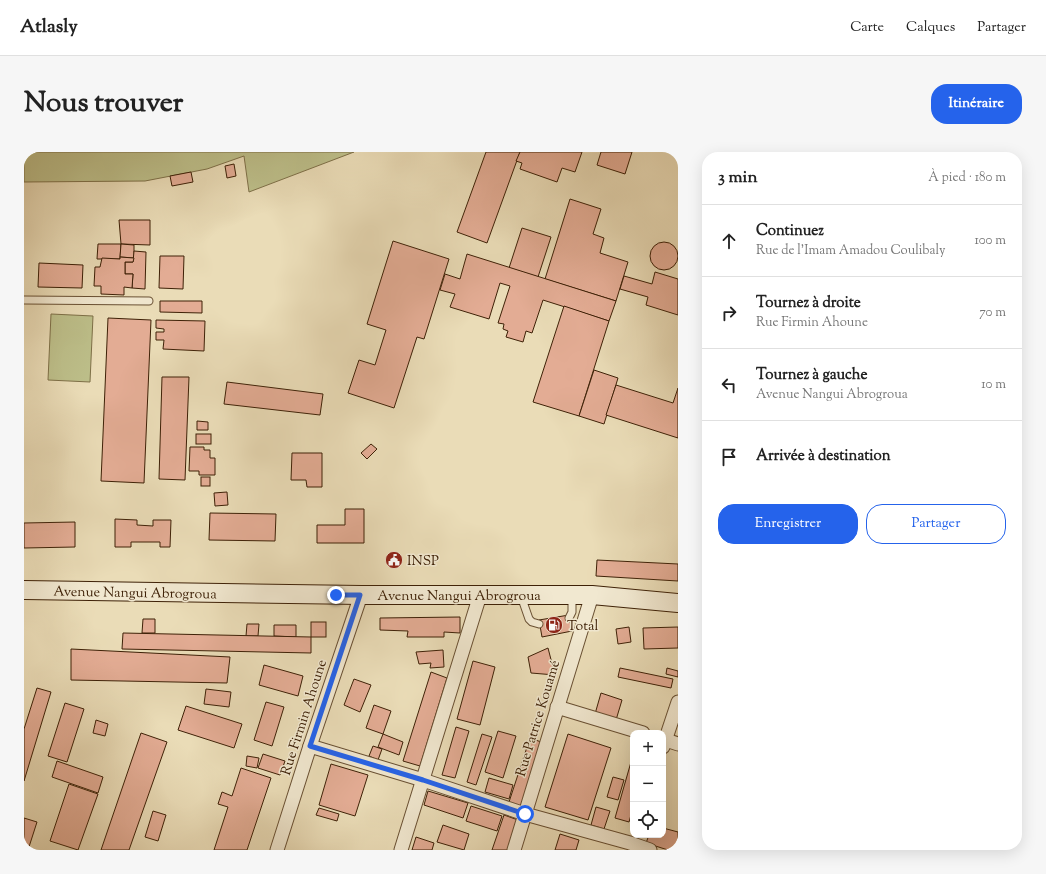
<!DOCTYPE html>
<html lang="fr">
<meta charset="utf-8">
<style>
:root{--surface:#fff;--page:#f6f6f6;--text:#222;--muted:#767676;--line:#e0e0e0;--accent:#2563eb}
body{margin:0;font-family:"Sorts Mill Goudy",serif;background:var(--page);color:var(--text)}
.controls{position:absolute;right:12px;bottom:12px;display:grid;overflow:hidden;border-radius:8px;box-shadow:0 4px 16px #0002}
.controls button{width:36px;height:36px;display:grid;place-items:center;padding:0;border:0;border-bottom:1px solid var(--line);background:var(--surface);color:var(--text);font:20px sans-serif}
.stop{position:absolute;width:12px;height:12px;margin:-9px;border:3px solid #2563eb;border-radius:50%;background:#fff}
.stop.end{background:#2563eb;border-color:#fff;box-shadow:0 1px 4px #0008}
.list{margin:0;padding:0;list-style:none}
h2{display:flex;justify-content:space-between;align-items:center;height:52px;margin:0;padding:0 16px;font-size:17px}
h2 small{font-size:13px;font-weight:400;color:var(--muted)}
.list li{display:grid;grid-template-columns:26px 1fr auto;gap:12px;align-items:center;box-sizing:border-box;height:72px;padding:0 16px;border-top:1px solid var(--line)}
.list b{display:block;font-size:15px;white-space:nowrap}
.list p{margin:0;font-size:13px;white-space:nowrap;color:var(--muted)}
.list em{font-size:13px;font-style:normal;color:var(--muted)}
.actions{display:flex;gap:8px;padding:12px 16px}
.actions a{flex:1;padding:9px 0;border:1px solid var(--accent);border-radius:16px;text-align:center;font-size:14px;color:var(--accent)}
.actions .main{background:var(--accent);color:#fff}
.icon{flex:none;width:22px;height:22px;fill:none;stroke:currentColor;stroke-width:2;stroke-linecap:round;stroke-linejoin:round}
.map{position:relative;flex:none;width:654px;height:698px;overflow:hidden;border-radius:16px}
header{display:flex;align-items:center;gap:24px;box-sizing:border-box;height:56px;padding:0 20px;background:var(--surface);border-bottom:1px solid var(--line)}
header strong{font-size:19px}
nav{display:flex;gap:22px;margin-inline-start:auto;font-size:14px}
.intro{display:flex;align-items:center;justify-content:space-between;box-sizing:border-box;height:96px;padding:0 24px}
h1{margin:0;font-size:28px}
.button{padding:10px 18px;border-radius:16px;background:var(--accent);color:#fff;font-size:14px;font-weight:700}
main{display:flex;gap:24px;padding:0 24px}
aside{flex:1;background:var(--surface);border-radius:16px;box-shadow:0 4px 16px #0002}
.map>svg:first-child{display:block}
.green{fill:#bdbf8a;stroke:#7e7048}
.building{fill:#e3ac94;stroke:#3e2107}
.lines{fill:none;stroke-linecap:round;stroke-linejoin:round}
.lane-casing{stroke:#695033;stroke-width:9}
.street-casing{stroke:#695033;stroke-width:15}
.secondary-casing{stroke:#3e2107;stroke-width:20}
.lane{stroke:#f1e8d0;stroke-width:7}
.street{stroke:#f1e8d0;stroke-width:13}
.secondary{stroke:#f1e8d0;stroke-width:18}
.route{stroke:#2563eb;stroke-width:5}
.labels{text-anchor:middle;stroke-width:3;stroke-linejoin:round;paint-order:stroke}
.poi-label{font-size:14px;fill:#3e2107;stroke:#f1e8d0;text-anchor:start}
.street-label{font-size:14px;fill:#3e2107;stroke:#f1e8d0}
</style>
<header>
<strong>Atlasly</strong>
<nav><a>Carte</a><a>Calques</a><a>Partager</a></nav>
</header>
<div class="intro"><h1>Nous trouver</h1><a class="button">Itinéraire</a></div>
<main>
<div class="map">
<svg width="654" height="698" viewBox="0 0 654 698">
<rect width="100%" height="100%" fill="#eadcb7"/>
<filter id="stains"><feTurbulence type="fractalNoise" baseFrequency=".005" numOctaves="4"/><feColorMatrix values="0 0 0 0 .2 0 0 0 0 .09 0 0 0 0 .02 0 0 0 .5 -.17"/></filter>
<radialGradient id="worn" r=".72"><stop offset=".6" stop-color="#630" stop-opacity="0"/><stop offset="1" stop-color="#630" stop-opacity=".3"/></radialGradient>
<g class="green">
<polygon points="0,0 330,0 225,40 220,4 183,17 121,29 0,30"/>
<polygon points="27,162 69,164 66,230 24,228"/>
</g>
<g class="building">
<polygon points="462,0 496,0 463,91 433,80"/>
<polygon points="496,0 558,0 551,20 538,16 533,30 496,17 498,11 492,9"/>
<polygon points="577,0 608,0 601,22 573,13"/>
<polygon points="210,12 212,24 203,26 201,14"/>
<polygon points="167,20 169,30 148,34 146,24"/>
<polygon points="546,47 577,57 569,82 580,86 576,101 604,110 592,149 521,127"/>
<polygon points="95,68 126,68 126,93 97,92"/>
<polygon points="498,76 527,85 514,125 485,116"/>
<polygon points="369,89 425,107 400,187 393,185 370,256 324,241 335,208 351,213 362,178 343,172"/>
<circle cx="640" cy="104" r="14"/>
<polygon points="74,92 97,92 96,107 73,107"/>
<polygon points="97,92 110,93 110,106 96,105"/>
<polygon points="110,99 122,100 121,137 108,136 109,122 101,122 101,110 109,110"/>
<polygon points="443,102 592,149 585,169 519,148 508,181 502,179 499,190 482,185 484,179 479,177 480,172 474,171 486,134 476,131 465,167 426,155 431,142 416,138 421,122 436,127"/>
<polygon points="136,104 160,104 159,137 135,136"/>
<polygon points="96,105 110,106 109,110 101,110 101,122 109,122 108,136 100,135 100,143 77,142 77,134 70,134 71,115 76,115 78,106 96,107"/>
<polygon points="15,111 59,113 58,136 14,135"/>
<polygon points="631,120 654,127 654,163 622,153 624,145 596,137 600,124 628,132"/>
<polygon points="136,149 178,149 178,161 136,160"/>
<polygon points="540,154 585,169 555,264 509,250"/>
<polygon points="84,166 127,168 120,331 77,329"/>
<polygon points="132,168 181,169 180,199 139,197 140,188 132,188 132,180 140,180 140,177 132,176"/>
<polygon points="570,218 594,226 580,272 555,264"/>
<polygon points="138,225 165,225 161,328 135,327"/>
<polygon points="203,230 299,242 296,263 200,252"/>
<polygon points="592,233 649,251 654,236 654,286 582,263"/>
<polygon points="173,269 184,270 184,278 173,278"/>
<rect x="172" y="282" width="15" height="10"/>
<polygon points="347,292 353,297 343,307 337,301"/>
<polygon points="166,295 180,295 180,298 186,298 186,306 191,306 191,323 175,323 175,319 165,319"/>
<polygon points="268,301 298,301 298,335 283,335 282,328 267,328"/>
<rect x="177" y="325" width="9" height="9"/>
<polygon points="203,340 204,353 191,354 190,341"/>
<polygon points="321,357 340,357 340,391 293,391 293,373 321,373"/>
<polygon points="186,361 252,362 251,389 185,388"/>
<polygon points="91,367 113,368 113,373 129,374 129,368 147,368 146,395 136,395 136,390 107,390 107,395 91,395"/>
<polygon points="51,370 51,395 0,396 0,371"/>
<polygon points="573,408 654,412 654,429 572,424"/>
<polygon points="545,463 548,479 518,485 515,468"/>
<polygon points="436,465 436,481 420,480 420,485 383,485 384,479 356,478 356,466"/>
<polygon points="119,467 131,467 131,481 118,481"/>
<rect x="287" y="470" width="15" height="15"/>
<polygon points="223,472 235,472 234,484 222,484"/>
<polygon points="250,473 272,473 272,485 250,484"/>
<polygon points="605,475 607,490 594,492 592,477"/>
<polygon points="654,475 654,496 620,497 619,476"/>
<polygon points="99,481 287,485 287,501 98,497"/>
<polygon points="524,496 531,523 507,521 504,505"/>
<polygon points="47,497 206,505 203,531 47,528"/>
<polygon points="419,498 420,515 406,516 407,511 395,512 392,500"/>
<polygon points="449,509 471,515 456,573 433,567"/>
<polygon points="240,513 279,524 274,544 235,533"/>
<polygon points="596,516 649,527 647,536 594,525"/>
<polygon points="643,516 654,519 654,525 642,522"/>
<polygon points="407,520 423,526 396,614 379,609"/>
<polygon points="330,527 347,533 336,560 320,553"/>
<polygon points="13,536 27,540 0,629 0,577"/>
<polygon points="182,537 207,540 205,555 180,552"/>
<polygon points="577,541 598,548 592,568 571,562"/>
<polygon points="242,550 260,555 248,594 230,588"/>
<polygon points="41,551 60,557 43,610 24,604"/>
<polygon points="350,553 367,559 359,582 342,576"/>
<polygon points="162,554 218,572 210,596 154,578"/>
<polygon points="72,568 84,572 81,584 69,581"/>
<polygon points="432,575 445,579 431,626 418,623"/>
<polygon points="474,579 492,584 479,626 461,620"/>
<polygon points="117,581 143,590 105,698 77,698"/>
<polygon points="359,582 379,590 375,603 354,595"/>
<polygon points="458,582 468,585 452,633 443,630"/>
<polygon points="544,582 587,596 564,668 521,655"/>
<polygon points="506,586 520,591 499,655 485,650"/>
<polygon points="349,594 358,597 354,608 345,604"/>
<polygon points="239,602 261,609 256,623 234,616"/>
<polygon points="223,604 235,606 233,616 222,614"/>
<polygon points="33,609 79,625 74,641 28,625"/>
<polygon points="607,610 609,611 609,656 605,670 591,666"/>
<polygon points="307,612 344,623 331,664 295,653"/>
<polygon points="217,616 247,626 223,698 190,698 204,655 194,652 198,640 208,644"/>
<polygon points="589,625 600,628 594,648 583,645"/>
<polygon points="465,626 489,633 485,647 461,640"/>
<polygon points="45,632 74,642 54,698 26,689"/>
<polygon points="404,639 444,651 439,666 400,653"/>
<polygon points="447,654 478,664 473,679 442,669"/>
<polygon points="572,655 586,659 580,677 567,673"/>
<polygon points="295,656 315,662 313,669 292,663"/>
<polygon points="129,659 142,663 134,689 121,685"/>
<polygon points="480,663 494,668 484,698 468,698"/>
<polygon points="0,666 13,670 4,698 0,698"/>
<polygon points="419,673 445,682 440,698 413,690"/>
<polygon points="639,676 654,680 654,698 644,698 622,691 625,683 639,683"/>
<polygon points="536,682 555,688 552,698 531,698"/>
<polygon points="392,685 410,691 408,698 388,698"/>
</g>
<g class="lines">
<defs>
<g id="lane">
<polyline points="0,148 125,149"/>
<polyline points="497,444 505,467 508,470 515,472"/>
<polyline points="545,466 548,460 548,443"/>
</g>
<g id="street">
<polyline points="533,555 619,581"/>
<polyline points="639,587 654,592"/>
<polyline points="286,594 399,628 501,662 606,691 626,698"/>
<polyline points="639,595 654,550"/>
<polyline points="253,698 286,594 337,443"/>
<polyline points="377,698 456,443"/>
<polyline points="490,698 568,443"/>
</g>
<polyline id="secondary" points="0,438 337,443 568,443 654,451"/>
</defs>
<use href="#lane" class="lane-casing"/>
<use href="#street" class="street-casing"/>
<use href="#secondary" class="secondary-casing"/>
<use href="#lane" class="lane"/>
<use href="#street" class="street"/>
<use href="#secondary" class="secondary"/>
</g>
<g class="lines">
<polyline class="route" points="312,443 336,443 286,594 399,628 501,662"/>
</g>
<defs>
<symbol id="civic-disc" viewBox="-11 -11 22 22"><circle r="9.5" fill="#8f2418" stroke="#f1e8d0"/><path d="M-.6-6.5H3V-4.5H.6V-3L4-1V1h2V6H-6V1h2V-1L-.6-3ZM-1.2 2.5V6h2.4V2.5Z" fill="#fff"/></symbol>
<symbol id="fuel-disc" viewBox="-11 -11 22 22"><circle r="9.5" fill="#8f2418" stroke="#f1e8d0"/><path d="M-5.5-6h7V0h2V4h1.3V-2.5L3-4.5l.8-.8L6-3V5H2.5V1h-1V6h-7ZM-4.2-4.7v3.2H.2V-4.7Z" fill="#fff"/></symbol>
</defs>
<g fill-rule="evenodd">
<use href="#civic-disc" x="360" y="398" width="20" height="20"/>
<use href="#fuel-disc" x="520" y="463" width="20" height="20"/>
</g>
<g class="labels">
<g class="poi-label">
<text x="383" y="413">INSP</text>
<text x="543" y="478">Total</text>
</g>
<g class="street-label">
<text transform="translate(111 440) rotate(1)" y="5">Avenue Nangui Abrogroua</text>
<text x="435" y="448">Avenue Nangui Abrogroua</text>
<text transform="translate(279 565) rotate(-72)" y="5">Rue Firmin Ahoune</text>
<text transform="translate(513 566) rotate(-73)" y="5">Rue Patrice Kouamé</text>
</g>
</g>
<rect width="100%" height="100%" filter="url(#stains)"/>
<rect width="100%" height="100%" fill="url(#worn)"/>
</svg>
<div class="controls">
<button>+</button>
<button>−</button>
<button><svg class="icon" aria-label="locate" viewBox="0 0 24 24"><circle cx="12" cy="12" r="6"/><path d="M12 2v4M12 18v4M2 12h4M18 12h4"/></svg></button>
</div>
<div class="stop" style="left:501px;top:662px"></div>
<div class="stop end" style="left:312px;top:443px"></div>
</div>
<aside>
<h2>3 min<small>À pied · 180 m</small></h2>
<ul class="list">
<li><svg class="icon" aria-label="ahead" viewBox="0 0 24 24"><path d="M12 20V5M6 11l6-6 6 6"/></svg><div><b>Continuez</b><p>Rue de l'Imam Amadou Coulibaly</p></div><em>100 m</em></li>
<li><svg class="icon" aria-label="right" viewBox="0 0 24 24"><path d="M7 20v-9h11M14 6l5 5-5 5"/></svg><div><b>Tournez à droite</b><p>Rue Firmin Ahoune</p></div><em>70 m</em></li>
<li><svg class="icon" aria-label="left" viewBox="0 0 24 24"><path d="M17 20v-9H6M10 6l-5 5 5 5"/></svg><div><b>Tournez à gauche</b><p>Avenue Nangui Abrogroua</p></div><em>10 m</em></li>
<li><svg class="icon" aria-label="arrive" viewBox="0 0 24 24"><path d="M6 21V4h12l-3 4 3 4H6"/></svg><div><b>Arrivée à destination</b></div></li>
</ul>
<div class="actions"><a class="main">Enregistrer</a><a>Partager</a></div>
</aside>
</main>
